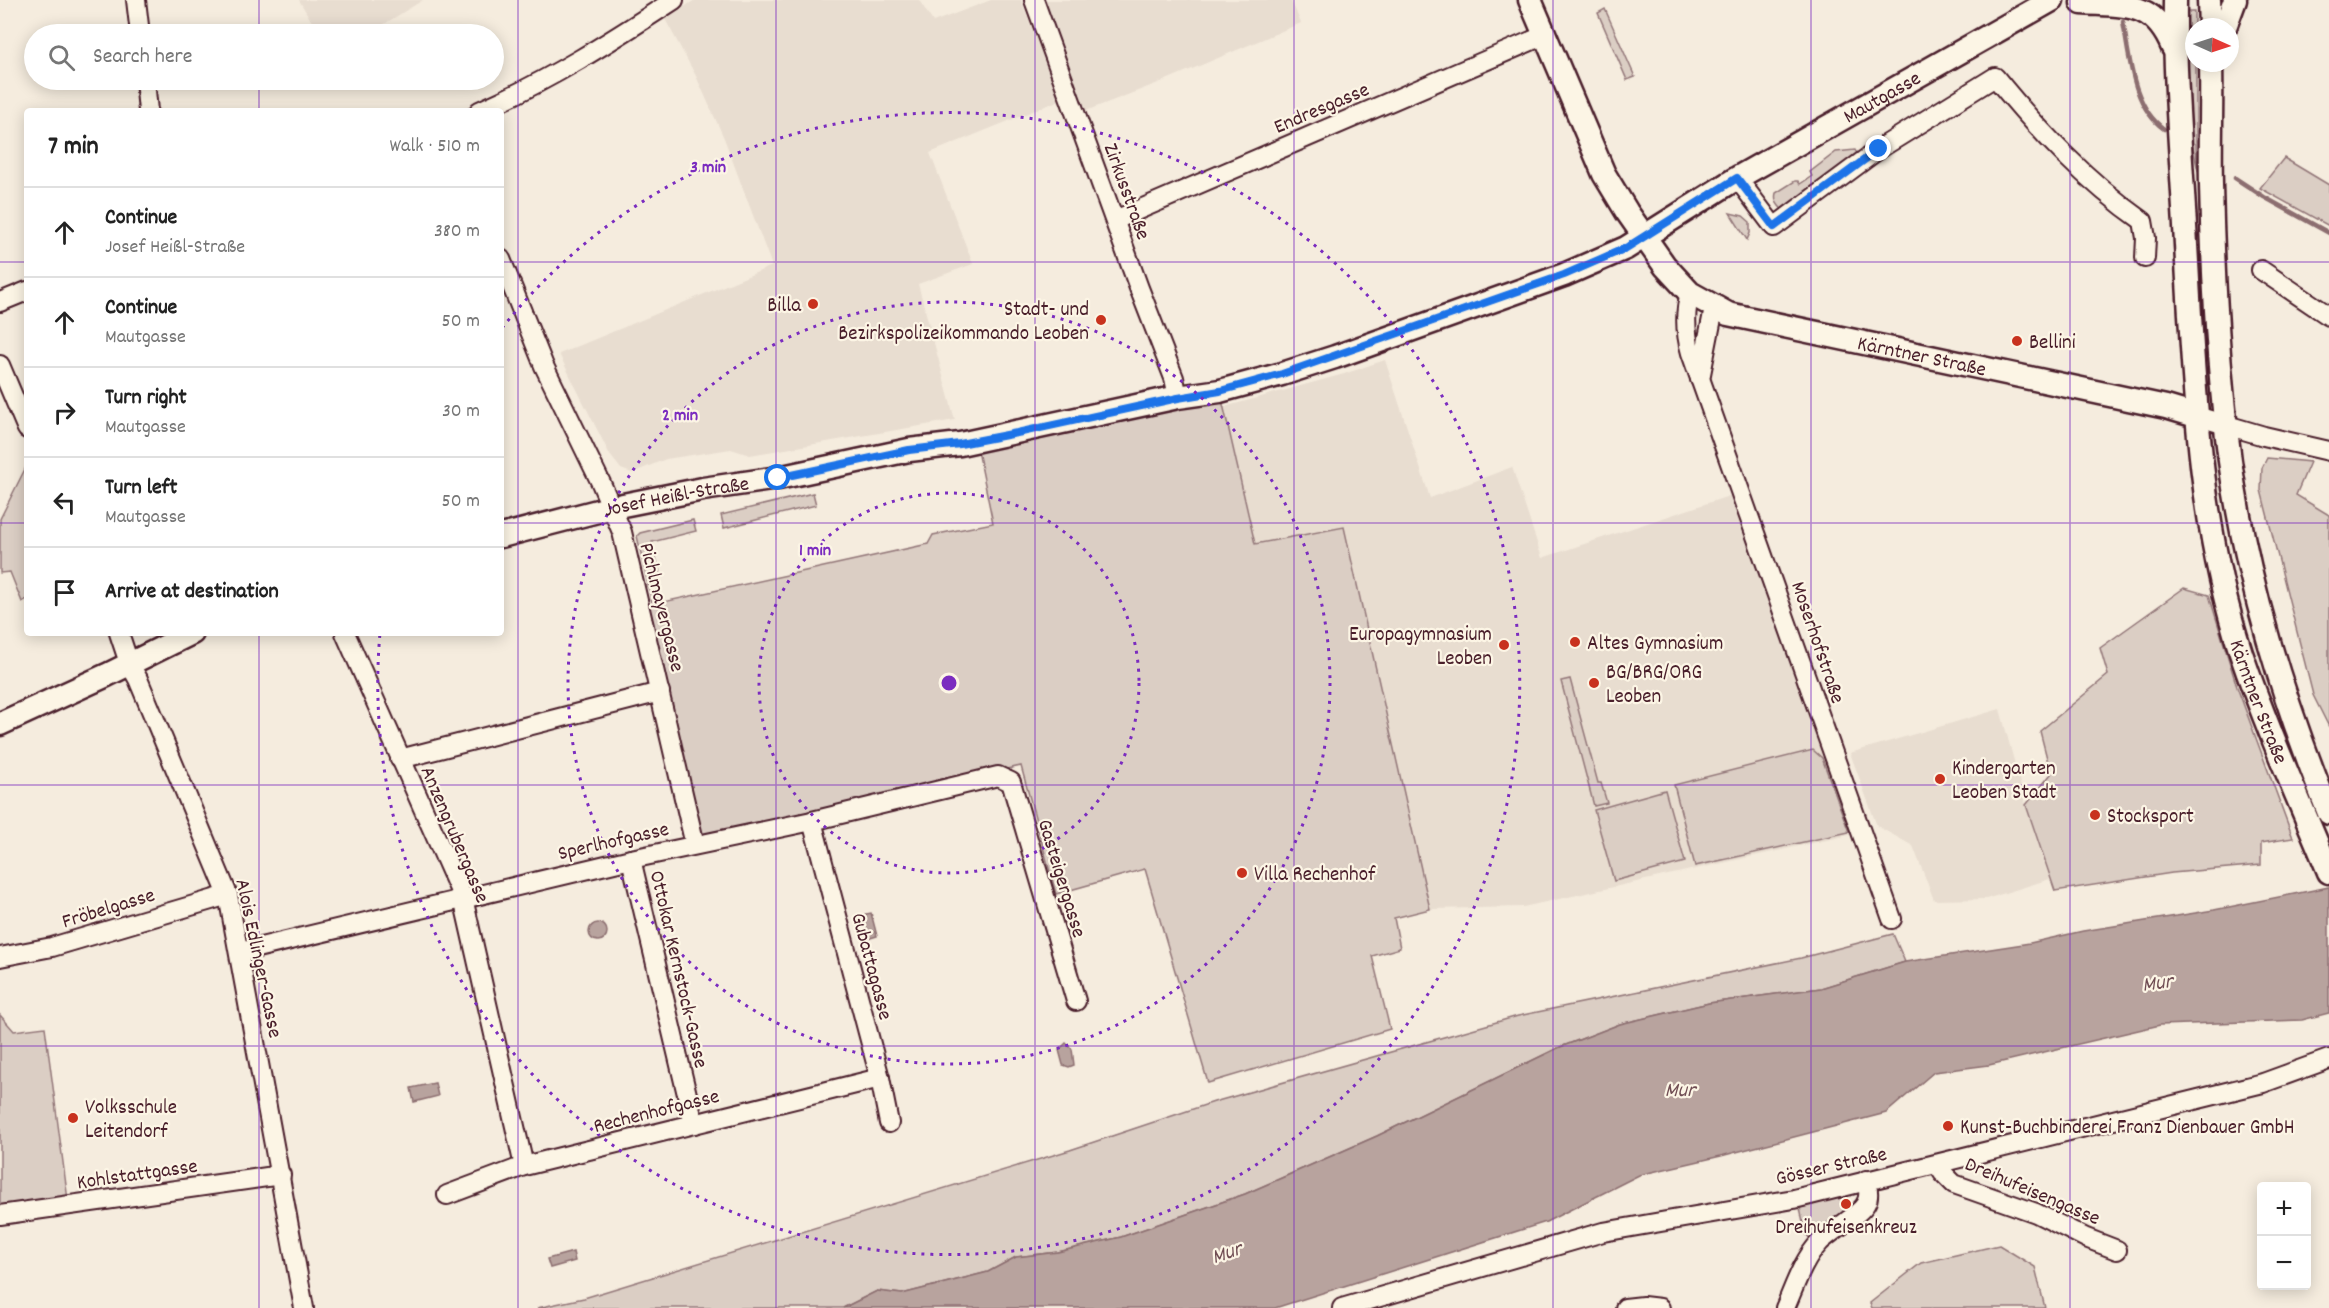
<!DOCTYPE html>
<meta charset="utf-8">
<style>
:root{--surface:#fff;--page:#f6f6f6;--text:#222;--muted:#767676;--line:#e0e0e0}
body{margin:0;font-family:Dekko,sans-serif;background:var(--page);color:var(--text)}
.controls{position:absolute;right:18px;bottom:18px;display:grid;overflow:hidden;border-radius:6px;box-shadow:0 3px 15px #0003}
.controls button{width:54px;height:54px;display:grid;place-items:center;padding:0;border:0;border-bottom:2px solid var(--line);background:var(--surface);color:var(--text);font:30px sans-serif}
.compass{position:absolute;left:2185px;top:18px;width:54px;height:54px;border-radius:50%;background:var(--surface);box-shadow:0 3px 15px #0003;rotate:93deg}
.stop{position:absolute;width:18px;height:18px;margin:-14px;border:4px solid #1a73e8;border-radius:50%;background:#fff}
.stop.end{background:#1a73e8;border-color:#fff;box-shadow:0 2px 6px #0008}
.list{margin:0;padding:0;list-style:none}
h2{display:flex;justify-content:space-between;align-items:center;height:78px;margin:0;padding:0 24px;font-size:26px}
h2 small{font-size:20px;font-weight:400;color:var(--muted)}
.list li{display:grid;grid-template-columns:39px 1fr auto;gap:18px;align-items:center;box-sizing:border-box;height:90px;padding:0 24px;border-top:2px solid var(--line)}
.list b{display:block;font-size:22px;white-space:nowrap}
.list p{margin:0;font-size:20px;white-space:nowrap;color:var(--muted)}
.list em{font-size:20px;font-style:normal;color:var(--muted)}
.icon{flex:none;width:33px;height:33px;fill:none;stroke:currentColor;stroke-width:2;stroke-linecap:round;stroke-linejoin:round}
.map{position:relative;flex:none;width:2329px;height:1308px;overflow:hidden}
.search{position:absolute;background:var(--surface);box-shadow:0 3px 15px #0003;left:24px;top:24px;width:480px;height:66px;display:flex;align-items:center;gap:15px;box-sizing:border-box;padding:0 21px;border-radius:33px;color:var(--muted);font-size:22px}
.panel{position:absolute;background:var(--surface);box-shadow:0 3px 15px #0003;left:24px;top:108px;width:480px;height:528px;border-radius:6px}
.map>svg:first-child{display:block}
.built{fill:#e8ddd0}
.green{fill:#dbcec4;stroke:#927678;stroke-width:1.5}
.water{fill:#b8a39e;stroke:#8c6e70;stroke-width:1.5}
.lines{fill:none;stroke-linecap:round;stroke-linejoin:round}
.stream{stroke:#8c6e70;stroke-width:4.5}
.minor-casing{stroke:#4a1f2b;stroke-width:22}
.major-casing{stroke:#4a1f2b;stroke-width:27}
.minor{stroke:#fcf5e5;stroke-width:18}
.major{stroke:#fcf5e5;stroke-width:22}
.route{stroke:#1a73e8;stroke-width:8}
.grid{fill:none;stroke:#7b2cbf;stroke-width:1.5;stroke-opacity:0.55}
.ring{fill:none;stroke:#7b2cbf;stroke-width:3;stroke-dasharray:3 6}
.poi-dot{fill:#c8321e;stroke:#fcf5e5;stroke-width:2}
.labels{text-anchor:middle;stroke-width:4.5;stroke-linejoin:round;paint-order:stroke}
.street-label{font-size:21px;fill:#4a1f2b;stroke:#fcf5e5}
.poi-label{font-size:21px;fill:#4a1f2b;stroke:#fcf5e5;text-anchor:start}
.water-label{font-size:22px;font-style:italic;fill:#704d53;stroke:#fcf5e5}
.centre{fill:#7b2cbf;stroke:#fcf5e5;stroke-width:3}
.ring-label{font-size:18px;text-anchor:middle;font-weight:bold;fill:#7b2cbf;stroke:#fcf5e5;stroke-width:4.5;stroke-linejoin:round;paint-order:stroke}
</style>
<div class="map">
<svg width="2329" height="1308" viewBox="0 0 2329 1308">
<rect width="100%" height="100%" fill="#f5ecde"/>
<filter id="ink" filterUnits="userSpaceOnUse"><feTurbulence type="fractalNoise" baseFrequency=".0167" numOctaves="2"/><feDisplacementMap in="SourceGraphic" scale="12" xChannelSelector="R" yChannelSelector="G"/><feConvolveMatrix kernelMatrix="1 2 1 2 8 2 1 2 1" color-interpolation-filters="sRGB"/></filter>
<g filter="url(#ink)">
<g class="built">
<polygon points="299,0 423,0 368,34 319,34"/>
<polygon points="695,0 919,0 933,22 991,0 1021,0 1060,100 930,153 973,264 918,284 955,420 750,455 731,449 666,459 632,473 621,469 610,455 559,354 772,266 724,138 696,76 665,19"/>
<polygon points="1040,0 1291,0 1301,23 1166,80 1083,112"/>
<polygon points="1385,360 1430,498 1512,467 1542,558 1735,494 1863,832 1523,907 1430,909 1344,527 1255,544 1224,407 1344,374"/>
<polygon points="2000,709 2026,805 2050,879 1986,899 1934,900 1913,846 1877,826 1850,753"/>
</g>
<g class="green">
<polygon points="1605,9 1635,77 1627,80 1598,13"/>
<polygon points="2184,12 2194,12 2194,63 2196,63 2196,147 2198,171 2192,143"/>
<path d="M 1855,150 L 1859,157 L 1784,211 C 1778,206 1774,201 1776,193 L 1795,181 L 1798,181 L 1800,184 L 1812,176 L 1810,172 L 1836,152 Z"/>
<polygon points="2284,158 2329,185 2329,226 2260,188"/>
<polygon points="1730,213 1743,216 1750,222 1750,233 1747,240"/>
<polygon points="1220,391 1255,544 1344,527 1430,909 1394,918 1400,948 1372,956 1390,1029 1208,1083 1145,869 1056,894 1021,766 700,836 645,606 928,544 933,535 993,523 976,441"/>
<polygon points="2267,458 2310,462 2296,495 2329,515 2329,727 2313,695 2261,490 2262,468"/>
<polygon points="27,465 27,599 22,602 10,572 0,573 0,519"/>
<polygon points="813,493 816,505 724,528 721,515"/>
<polygon points="693,520 696,531 652,542 660,574 653,576 659,601 652,602 637,536 640,533"/>
<polygon points="2184,588 2209,595 2237,687 2293,838 2261,843 2261,865 2172,873 2055,891 2026,805 2051,774 2040,731 2108,675 2100,648"/>
<polygon points="1570,679 1598,783 1601,783 1607,803 1594,806 1561,681"/>
<polygon points="1813,750 1822,758 1849,832 1695,866 1674,785"/>
<polygon points="1665,790 1685,862 1614,881 1594,810"/>
<polygon points="1893,934 1905,962 1821,988 1709,1003 1620,1024 1558,1048 1377,1136 1245,1194 1121,1237 1058,1252 1016,1257 988,1272 902,1294 877,1291 843,1308 537,1308 584,1298 1070,1150 1214,1102 1518,1016 1801,958"/>
<polygon points="0,1015 14,1031 45,1027 68,1200 0,1207"/>
<path d="M 1841,1196 L 1848,1199 C 1848,1218 1825,1229 1811,1240 L 1805,1233 L 1800,1208 Z"/>
<polygon points="1999,1245 2035,1267 2045,1308 1872,1308 1870,1303 1921,1263"/>
</g>
<g class="water">
<polygon points="2329,887 2329,1013 2302,1020 2160,1025 1989,1065 1934,1072 1886,1113 1721,1156 1639,1175 1546,1222 1275,1308 843,1308 877,1291 902,1294 988,1272 1016,1257 1058,1252 1121,1237 1245,1194 1377,1136 1558,1048 1620,1024 1709,1003 1821,988 1905,962 2030,943 2083,931 2214,910"/>
<polygon points="871,913 877,936 867,939 861,915"/>
<circle cx="598" cy="932" r="9"/>
<polygon points="1066,1043 1072,1049 1074,1065 1069,1067 1063,1065 1059,1050"/>
<polygon points="435,1083 438,1096 414,1102 411,1088"/>
<polygon points="573,1252 575,1261 550,1268 547,1259"/>
</g>
<g class="lines">
<g class="stream">
<path d="M 2123,22 C 2130,58 2132,106 2164,129"/>
<polyline points="2235,178 2264,197 2329,233"/>
</g>
<defs>
<g id="minor">
<polyline points="136,0 140,34"/>
<polyline points="1034,0 1139,288 1174,378 1178,397"/>
<polyline points="145,80 148,111"/>
<path d="M 479,111 C 549,81 611,41 674,0"/>
<path d="M 1737,178 L 1774,227 L 1879,149 L 1995,77 C 2039,131 2086,181 2143,221 L 2146,238 L 2145,258"/>
<polyline points="1115,220 1545,35"/>
<polyline points="501,259 544,366 601,483 622,532 695,845"/>
<polyline points="2261,270 2329,316"/>
<path d="M 1690,293 C 1684,314 1685,332 1691,353 L 1892,919"/>
<polyline points="0,302 27,291"/>
<polyline points="0,365 27,429"/>
<polyline points="1700,379 1714,308"/>
<polyline points="2196,416 2264,436 2329,451"/>
<polyline points="119,633 129,663 138,679 228,895 304,1308"/>
<polyline points="345,633 463,898 524,1166"/>
<polyline points="400,759 660,692"/>
<polyline points="812,821 880,1078 889,1123"/>
<polyline points="631,859 694,1124"/>
<polyline points="240,952 631,859 812,821 998,776 1011,782 1076,1001"/>
<polyline points="0,957 52,947 228,895"/>
<polyline points="1937,1164 1943,1173 1954,1184 2036,1213 2086,1238 2117,1250"/>
<polyline points="447,1195 524,1166 880,1078"/>
<polyline points="0,1215 281,1175"/>
<polyline points="1342,1308 1603,1232 1794,1199 2263,1083 2329,1059"/>
<polyline points="1625,1308 1643,1306 1660,1308"/>
<path d="M 1785,1308 C 1795,1285 1803,1260 1820,1242 C 1831,1231 1861,1214 1866,1203 C 1870,1196 1868,1187 1866,1180"/>
</g>
<g id="major">
<path id="s1" d="M 1530,0 L 1604,174 L 1627,212 L 1665,266 L 1690,293 L 1728,314 L 2166,407 L 2196,416"/>
<path id="s2" d="M 2175,0 C 2174,82 2182,164 2186,245 C 2194,383 2198,520 2241,653 C 2266,727 2299,800 2329,872"/>
<polyline points="2209,0 2210,27"/>
<path d="M 2082,3 C 2126,6 2154,1 2173,48"/>
<polyline points="2225,27 2235,0"/>
<path d="M 2211,63 C 2212,104 2210,145 2211,185 C 2213,277 2218,370 2230,461 C 2247,584 2283,699 2329,813"/>
<path id="s3" d="M 501,536 L 613,507 L 703,489 L 778,478 L 909,450 L 960,444 L 1178,397 L 1220,391 L 1282,374 L 1335,357 L 1564,275 L 1626,248 L 1737,178 L 2052,0"/>
<polyline points="0,724 107,675 192,633"/>
</g>
</defs>
<use href="#minor" class="minor-casing"/>
<use href="#major" class="major-casing"/>
<use href="#minor" class="minor"/>
<use href="#major" class="major"/>
</g>
</g>
<g class="lines" filter="url(#ink)">
<polyline class="route" points="778,478 909,450 960,444 1017,433 1178,398 1220,391 1282,374 1564,275 1626,248 1737,178 1774,227 1879,149"/>
</g>
<path class="grid" d="M 259,0 L 259,34M 518,0 L 518,1308M 776,0 L 776,1308M 1035,0 L 1035,1308M 1294,0 L 1294,1308M 1553,0 L 1553,1308M 1811,0 L 1811,1308M 2070,0 L 2070,1308M 259,80 L 259,111M 0,262 L 27,262M 501,262 L 2329,262M 0,523 L 27,523M 501,523 L 2329,523M 259,633 L 259,1308M 0,785 L 2329,785M 0,1046 L 2329,1046"/>
<g class="ring">
<circle cx="949" cy="683" r="190"/>
<circle cx="949" cy="683" r="381"/>
<path d="M502 328A571 571 0 1 1 380 633"/>
</g>
<g class="poi-dot">
<circle cx="813" cy="304" r="6"/>
<circle cx="1101" cy="320" r="6"/>
<circle cx="2017" cy="341" r="6"/>
<circle cx="1575" cy="642" r="6"/>
<circle cx="1504" cy="645" r="6"/>
<circle cx="1594" cy="683" r="6"/>
<circle cx="1940" cy="779" r="6"/>
<circle cx="2095" cy="815" r="6"/>
<circle cx="1242" cy="873" r="6"/>
<circle cx="73" cy="1118" r="6"/>
<circle cx="1948" cy="1126" r="6"/>
<circle cx="1846" cy="1204" r="6"/>
</g>
<g class="labels">
<g class="street-label">
<text dy="7" stroke="none"><textPath href="#s3" startOffset="1462">Mautgasse</textPath></text>
<text transform="translate(1321 107) rotate(-23)" y="7">Endresgasse</text>
<text transform="translate(1128 191) rotate(70)" y="7">Zirkusstraße</text>
<text dy="7" stroke="none"><textPath href="#s1" startOffset="578">Kärntner Straße</textPath></text>
<text dy="7" stroke="none"><textPath href="#s3" startOffset="180">Josef Heißl-Straße</textPath></text>
<text transform="translate(663 607) rotate(76)" y="7">Pichlmayergasse</text>
<text transform="translate(1819 642) rotate(71)" y="7">Moserhofstraße</text>
<text dy="7" stroke="none"><textPath href="#s2" startOffset="710">Kärntner Straße</textPath></text>
<text transform="translate(456 834) rotate(67)" y="7">Anzengrubergasse</text>
<text transform="translate(613 840) rotate(-13)" y="7">Sperlhofgasse</text>
<text transform="translate(1063 878) rotate(73)" y="7">Gasteigergasse</text>
<text transform="translate(108 907) rotate(-17)" y="7">Fröbelgasse</text>
<text transform="translate(260 958) rotate(78)" y="7">Alois Edlinger-Gasse</text>
<text transform="translate(873 966) rotate(75)" y="7">Gubattagasse</text>
<text transform="translate(680 969) rotate(77)" y="7">Ottokar Kernstock-Gasse</text>
<text transform="translate(656 1110) rotate(-14)" y="7">Rechenhofgasse</text>
<text transform="translate(1831 1165) rotate(-13)" y="7">Gösser Straße</text>
<text transform="translate(137 1173) rotate(-8)" y="7">Kohlstattgasse</text>
<text transform="translate(2033 1190) rotate(23)" y="7">Dreihufeisengasse</text>
</g>
<g class="poi-label">
<text x="801" y="311" text-anchor="end">Billa</text>
<text x="1089" y="315" text-anchor="end">Stadt- und<tspan x="1089" dy="24">Bezirkspolizeikommando Leoben</tspan></text>
<text x="2029" y="348">Bellini</text>
<text x="1492" y="640" text-anchor="end">Europagymnasium<tspan x="1492" dy="24">Leoben</tspan></text>
<text x="1587" y="649">Altes Gymnasium</text>
<text x="1606" y="678">BG/BRG/ORG<tspan x="1606" dy="24">Leoben</tspan></text>
<text x="1952" y="774">Kindergarten<tspan x="1952" dy="24">Leoben Stadt</tspan></text>
<text x="2107" y="822">Stocksport</text>
<text x="1254" y="880">Villa Rechenhof</text>
<text x="85" y="1113">Volksschule<tspan x="85" dy="24">Leitendorf</tspan></text>
<text x="1960" y="1133">Kunst-Buchbinderei Franz Dienbauer GmbH</text>
<text x="1846" y="1233" text-anchor="middle">Dreihufeisenkreuz</text>
</g>
<g class="water-label">
<text transform="translate(2157 981) rotate(-8)" y="8">Mur</text>
<text x="1680" y="1096">Mur</text>
<text transform="translate(1226 1251) rotate(-19)" y="8">Mur</text>
</g>
</g>
<circle cx="949" cy="683" r="9" class="centre"/>
<g class="ring-label">
<text x="708" y="172">3 min</text>
<text x="680" y="420">2 min</text>
<text x="815" y="555">1 min</text>
</g>
</svg>
<div class="controls">
<button>+</button>
<button>−</button>
</div>
<svg class="compass" viewBox="-18 -18 36 36"><path d="M0-13l5 13h-10z" fill="#e53935"/><path d="M0 13l5-13h-10z" fill="#767676"/></svg>
<div class="stop" style="left:778px;top:478px"></div>
<div class="stop end" style="left:1879px;top:149px"></div>
<div class="search"><svg class="icon" aria-label="search" viewBox="0 0 24 24"><circle cx="10" cy="10" r="6"/><path d="M15 15l6 6"/></svg>Search here</div>
<section class="panel">
<h2>7 min<small>Walk · 510 m</small></h2>
<ul class="list">
<li><svg class="icon" aria-label="ahead" viewBox="0 0 24 24"><path d="M12 20V5M6 11l6-6 6 6"/></svg><div><b>Continue</b><p>Josef Heißl-Straße</p></div><em>380 m</em></li>
<li><svg class="icon" aria-label="ahead" viewBox="0 0 24 24"><path d="M12 20V5M6 11l6-6 6 6"/></svg><div><b>Continue</b><p>Mautgasse</p></div><em>50 m</em></li>
<li><svg class="icon" aria-label="right" viewBox="0 0 24 24"><path d="M7 20v-9h11M14 6l5 5-5 5"/></svg><div><b>Turn right</b><p>Mautgasse</p></div><em>30 m</em></li>
<li><svg class="icon" aria-label="left" viewBox="0 0 24 24"><path d="M17 20v-9H6M10 6l-5 5 5 5"/></svg><div><b>Turn left</b><p>Mautgasse</p></div><em>50 m</em></li>
<li><svg class="icon" aria-label="arrive" viewBox="0 0 24 24"><path d="M6 21V4h12l-3 4 3 4H6"/></svg><div><b>Arrive at destination</b></div></li>
</ul>
</section>
</div>
